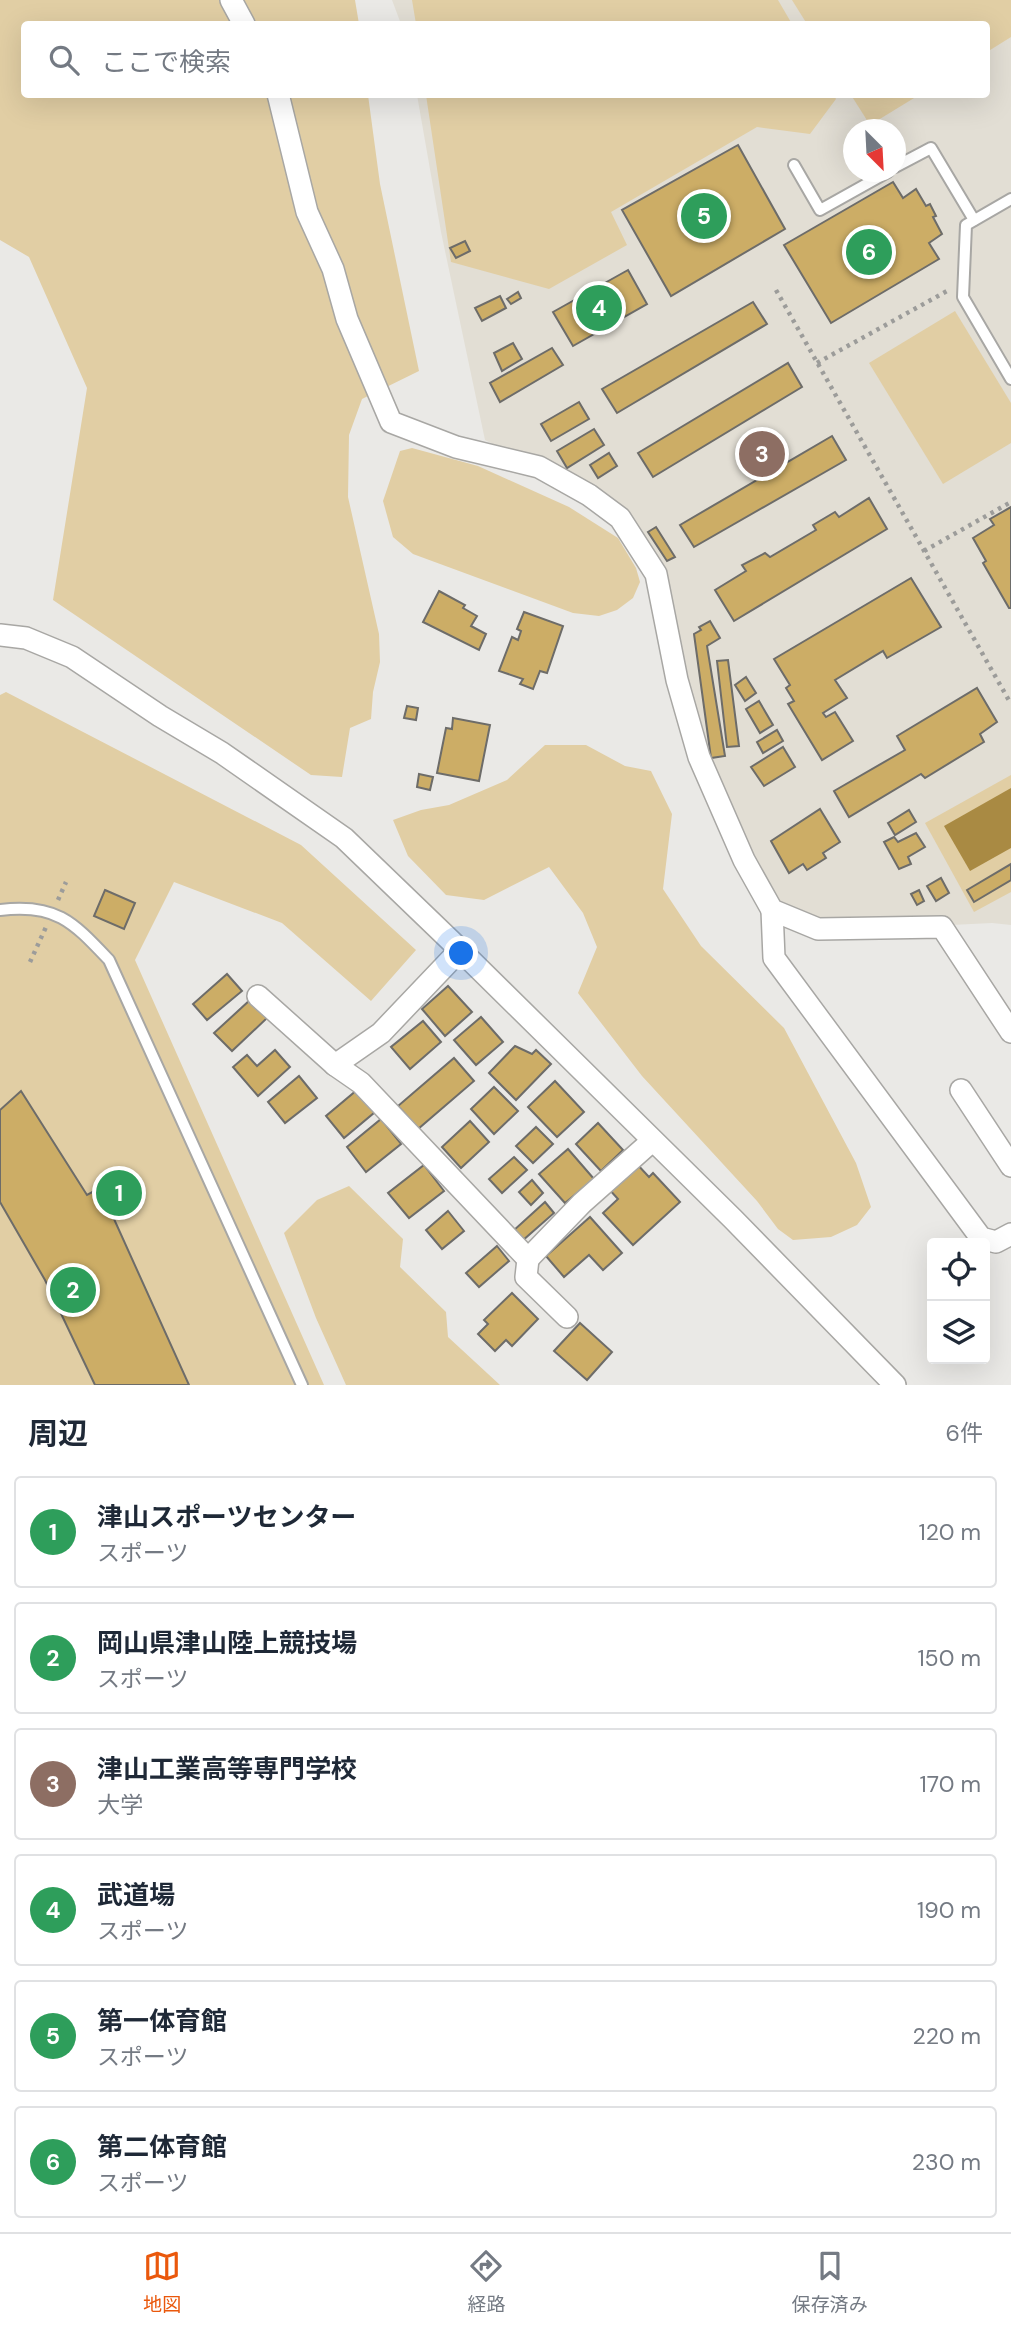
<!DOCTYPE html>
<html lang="ja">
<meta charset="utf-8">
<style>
:root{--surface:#fff;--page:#f6f6f7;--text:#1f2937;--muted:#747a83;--line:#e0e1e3;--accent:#ea580c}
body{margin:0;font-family:"DM Sans","Noto Sans JP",sans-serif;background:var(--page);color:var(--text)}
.controls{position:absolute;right:21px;bottom:21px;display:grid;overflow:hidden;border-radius:7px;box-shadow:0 7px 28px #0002}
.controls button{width:63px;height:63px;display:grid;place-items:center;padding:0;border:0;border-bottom:2px solid var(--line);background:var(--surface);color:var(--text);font:35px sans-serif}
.compass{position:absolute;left:843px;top:119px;width:63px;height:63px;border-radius:50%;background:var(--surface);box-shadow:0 7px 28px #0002;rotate:156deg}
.you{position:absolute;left:462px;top:954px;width:24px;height:24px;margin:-18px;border:5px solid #fff;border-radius:50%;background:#1a73e8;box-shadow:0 0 0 10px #1a73e833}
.badge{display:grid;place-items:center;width:46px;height:46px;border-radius:50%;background:var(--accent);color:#fff;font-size:23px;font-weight:700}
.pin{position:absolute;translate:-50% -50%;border:4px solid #fff;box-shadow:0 2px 7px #0006}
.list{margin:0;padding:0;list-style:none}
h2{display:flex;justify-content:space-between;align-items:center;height:91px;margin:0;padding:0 28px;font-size:30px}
h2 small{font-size:23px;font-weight:400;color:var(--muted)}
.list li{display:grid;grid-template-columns:46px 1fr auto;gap:21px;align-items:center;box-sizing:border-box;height:112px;margin:0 14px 14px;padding:0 14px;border:2px solid var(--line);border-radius:7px}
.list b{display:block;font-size:26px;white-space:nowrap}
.list p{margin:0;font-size:23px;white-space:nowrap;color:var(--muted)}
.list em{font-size:23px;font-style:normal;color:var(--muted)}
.icon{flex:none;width:38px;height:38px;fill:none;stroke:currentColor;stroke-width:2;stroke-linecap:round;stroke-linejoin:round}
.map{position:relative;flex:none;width:1011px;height:1385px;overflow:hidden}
.search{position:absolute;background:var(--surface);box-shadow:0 7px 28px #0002;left:21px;right:21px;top:21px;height:77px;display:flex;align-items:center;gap:18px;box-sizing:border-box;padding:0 24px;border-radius:7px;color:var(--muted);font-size:26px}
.sheet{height:847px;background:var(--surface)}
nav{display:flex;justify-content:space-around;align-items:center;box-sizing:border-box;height:98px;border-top:2px solid var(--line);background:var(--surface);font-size:19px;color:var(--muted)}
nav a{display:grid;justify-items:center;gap:4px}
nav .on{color:var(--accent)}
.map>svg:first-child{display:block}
.built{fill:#e2ded4;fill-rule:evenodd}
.green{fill:#e1cea4}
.water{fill:#a98a43}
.building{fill:#ccad66;stroke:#6d6c69;stroke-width:2}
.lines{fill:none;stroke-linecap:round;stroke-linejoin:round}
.lane-casing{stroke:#a8a7a4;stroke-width:14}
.street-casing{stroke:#a8a7a4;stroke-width:24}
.path{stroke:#9c9c9a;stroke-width:4.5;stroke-dasharray:3.5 5;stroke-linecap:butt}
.lane{stroke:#fff;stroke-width:10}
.street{stroke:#fff;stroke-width:21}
</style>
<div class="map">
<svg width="1011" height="1385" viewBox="0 0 1011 1385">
<rect width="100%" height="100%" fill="#eae9e6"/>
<path class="built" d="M 392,0 L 1011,0 L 1011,925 L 992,923 L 829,931 L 772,910 L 735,843 L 642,541 L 565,480 L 485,440 L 441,232 L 417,95 L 986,94 L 986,24 L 401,24 ZM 853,130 L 895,130 L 895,172 L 853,172 Z"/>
<g class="green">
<polygon points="0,0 355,0 359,24 24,24 24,94 368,95 380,184 419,371 362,399 349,435 348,497 379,634 380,662 373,692 371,719 350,728 342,777 311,775 53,600 87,388 29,257 0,240"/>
<polygon points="412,0 778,0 792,24 416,24"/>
<polygon points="792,0 1011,0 1011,37 987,52 986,24 807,24"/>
<polygon points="833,94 836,99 810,134 757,127 611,212 627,245 549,289 451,262 426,95"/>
<polygon points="851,95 919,95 870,125"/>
<polygon points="955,311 1011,403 1011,443 943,484 869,363"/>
<polygon points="412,448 478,466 569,507 618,538 636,568 640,582 633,598 617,610 599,616 573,613 413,554 393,537 383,501 400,451"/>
<polygon points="6,692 301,845 416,950 371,1001 282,923 174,882 135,960 324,1385 0,1385 0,695"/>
<polygon points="545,745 586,745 625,766 651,771 672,814 663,889 701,946 784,1028 856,1163 871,1207 857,1225 831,1237 793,1240 778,1229 757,1201 642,1076 578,993 597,947 583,913 549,867 484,900 446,895 408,856 393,820 421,810 449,805 507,780"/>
<polygon points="1011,775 1011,892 974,912 925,823"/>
<polygon points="349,1186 403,1239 400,1267 446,1312 448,1337 500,1385 346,1385 316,1318 284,1233 317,1200"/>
</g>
<polygon class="water" points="1011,788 1011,848 970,871 944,826"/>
<g class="building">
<polygon points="738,145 785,229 671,296 622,210"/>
<polygon points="893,182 903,198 916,189 926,206 930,204 936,216 933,217 942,234 929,243 939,259 831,323 784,245"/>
<polygon points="465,241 470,251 456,258 450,248"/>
<polygon points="628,270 647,304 573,346 553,312"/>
<polygon points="518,292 521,298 511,304 507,299"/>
<polygon points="500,296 506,308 482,321 475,308"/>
<polygon points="753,302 767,324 617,413 602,389"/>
<polygon points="513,343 522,359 502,371 494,353"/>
<polygon points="552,348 563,365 500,402 490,383"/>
<polygon points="788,363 802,387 653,477 638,453"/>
<polygon points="579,402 589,419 551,441 541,424"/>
<polygon points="594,429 604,445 567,468 557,451"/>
<polygon points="832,436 846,460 694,547 680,525"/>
<polygon points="609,453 617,466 598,478 590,465"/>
<polygon points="869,498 887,529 734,621 715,590 746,571 742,565 765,553 770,557 816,530 813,525 835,512 839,517"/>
<polygon points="1011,507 1011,608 1009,608 983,563 986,561 973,538 994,525 990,519"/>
<polygon points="656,527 675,557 667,561 648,532"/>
<polygon points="911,578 941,627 887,658 883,651 835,680 847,698 823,713 826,717 835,712 853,741 822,760 788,704 794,701 786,688 790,685 774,659"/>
<polygon points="439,591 465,605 463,608 477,616 471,626 486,634 479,650 423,622"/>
<polygon points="524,612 563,626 547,673 540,671 533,689 520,684 523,679 499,671 512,637 518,640 521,631 517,629"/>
<polygon points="710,621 720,638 707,646 725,756 711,758 694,634 701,630 699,627"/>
<polygon points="728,660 739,746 727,747 717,661"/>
<polygon points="746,677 756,693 745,701 735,685"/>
<polygon points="977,688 997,722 980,734 984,742 925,778 921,774 849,817 834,791 905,750 897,736"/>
<polygon points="759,701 773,725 760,733 746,709"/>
<polygon points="407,706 418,708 416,720 404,718"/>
<polygon points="453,718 490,725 479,781 437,773 446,728 452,729"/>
<polygon points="777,730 783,741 763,753 757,742"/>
<polygon points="783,747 795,767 764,786 751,767"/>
<polygon points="419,774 433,777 430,790 417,787"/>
<polygon points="820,809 840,842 823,853 826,858 807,870 803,864 789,873 771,841"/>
<polygon points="909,810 916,822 895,835 888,823"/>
<polygon points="916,833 925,847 908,857 911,864 899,869 884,842 894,837 898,842"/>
<polygon points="1011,864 1011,880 974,902 967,890"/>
<polygon points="941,878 949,893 936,901 927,886"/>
<polygon points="105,890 135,903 124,929 94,916"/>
<polygon points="919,890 924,901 917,905 911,894"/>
<polygon points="227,974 242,991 207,1020 193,1004"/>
<polygon points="448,986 472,1012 445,1036 422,1009"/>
<polygon points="250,1000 267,1018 232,1051 214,1033"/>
<polygon points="481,1017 503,1042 476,1065 454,1040"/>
<polygon points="423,1021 441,1042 410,1069 391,1047"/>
<polygon points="515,1046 532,1054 536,1050 551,1064 516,1100 489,1073"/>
<polygon points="275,1050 290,1067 258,1096 233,1067 247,1055 257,1066"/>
<polygon points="454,1058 474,1081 418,1129 398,1106"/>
<polygon points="299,1076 317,1098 285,1123 268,1102"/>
<polygon points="555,1081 584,1112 557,1137 528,1107"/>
<polygon points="494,1087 518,1111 494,1134 471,1109"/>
<polygon points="357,1090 375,1112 344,1138 326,1116"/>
<polygon points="21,1091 87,1195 100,1188 189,1385 95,1385 45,1280 0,1202 0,1110"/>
<polygon points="381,1119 401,1144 366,1172 347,1147"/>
<polygon points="470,1121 489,1142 461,1168 442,1147"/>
<polygon points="598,1123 623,1150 601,1171 576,1144"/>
<polygon points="536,1127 553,1144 533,1163 516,1146"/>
<polygon points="568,1149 594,1179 565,1203 539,1174"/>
<polygon points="514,1157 527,1170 502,1193 489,1179"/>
<polygon points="635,1162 649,1177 653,1173 680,1202 633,1245 603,1213 618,1199 608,1188"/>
<polygon points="424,1165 444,1191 409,1218 388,1193"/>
<polygon points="532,1180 543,1193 531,1205 519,1192"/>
<polygon points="545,1202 554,1213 522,1241 513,1231"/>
<polygon points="448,1211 464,1231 442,1249 426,1230"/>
<polygon points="590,1217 622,1253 603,1270 589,1255 564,1277 546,1256"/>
<polygon points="497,1246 509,1261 479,1287 466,1273"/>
<polygon points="512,1293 538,1319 512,1346 506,1340 495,1351 478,1334 488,1324 484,1320"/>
<polygon points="580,1323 612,1352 587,1380 554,1351"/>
</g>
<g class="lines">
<defs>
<g id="lane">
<polyline points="794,165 820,210 888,172"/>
<polyline points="895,167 931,148 974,220"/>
<polyline points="1011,199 966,225 963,297 1011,379"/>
<path d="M 0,910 C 56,903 73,922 109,960 L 302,1385"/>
</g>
<g id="street">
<polyline points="231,0 244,24"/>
<polyline points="278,94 307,212 333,269 347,319 391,422 456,447 539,467 589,495 620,518 656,574 677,680 699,757 744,860 772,910 818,929 942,927 1011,1032"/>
<polyline points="0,635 26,638 72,657 160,716 222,753 344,838 451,941 733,1219 895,1385"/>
<polyline points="772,910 774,958 981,1238 996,1242 1011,1234"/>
<polyline points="258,996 335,1065 381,1033 460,950"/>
<polyline points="335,1065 361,1083 528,1259 582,1203 652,1141"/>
<polyline points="961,1090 1011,1166"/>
<polyline points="528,1259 526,1277 567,1317"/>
</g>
</defs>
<use href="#lane" class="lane-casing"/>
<use href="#street" class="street-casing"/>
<g class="path">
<polyline points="776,290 1011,704"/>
<polyline points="817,363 947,291"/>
<polyline points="924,551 1011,502"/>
<polyline points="58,900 66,882"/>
<polyline points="30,962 46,927"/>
</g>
<use href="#lane" class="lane"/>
<use href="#street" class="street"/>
</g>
</svg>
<div class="controls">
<button><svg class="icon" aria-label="locate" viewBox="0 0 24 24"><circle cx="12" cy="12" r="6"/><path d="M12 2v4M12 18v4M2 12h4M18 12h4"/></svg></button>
<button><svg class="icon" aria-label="layers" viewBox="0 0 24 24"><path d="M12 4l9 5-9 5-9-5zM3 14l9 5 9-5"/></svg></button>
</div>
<svg class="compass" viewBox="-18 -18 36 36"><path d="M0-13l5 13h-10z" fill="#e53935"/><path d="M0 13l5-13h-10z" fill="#747a83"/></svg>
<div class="you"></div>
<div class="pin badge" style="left:119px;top:1193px;background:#2e9e5b">1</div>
<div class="pin badge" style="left:73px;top:1290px;background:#2e9e5b">2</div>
<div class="pin badge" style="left:762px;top:454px;background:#8d6e63">3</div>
<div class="pin badge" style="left:599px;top:308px;background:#2e9e5b">4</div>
<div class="pin badge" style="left:704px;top:216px;background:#2e9e5b">5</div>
<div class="pin badge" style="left:869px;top:252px;background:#2e9e5b">6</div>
<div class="search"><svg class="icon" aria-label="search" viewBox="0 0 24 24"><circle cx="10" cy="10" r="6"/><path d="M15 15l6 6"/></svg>ここで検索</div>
</div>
<section class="sheet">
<h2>周辺<small>6件</small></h2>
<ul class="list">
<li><span class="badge" style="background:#2e9e5b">1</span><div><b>津山スポーツセンター</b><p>スポーツ</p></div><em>120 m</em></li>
<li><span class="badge" style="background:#2e9e5b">2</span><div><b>岡山県津山陸上競技場</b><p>スポーツ</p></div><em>150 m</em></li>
<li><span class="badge" style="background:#8d6e63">3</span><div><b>津山工業高等専門学校</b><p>大学</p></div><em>170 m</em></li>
<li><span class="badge" style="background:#2e9e5b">4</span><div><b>武道場</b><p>スポーツ</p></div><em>190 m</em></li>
<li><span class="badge" style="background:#2e9e5b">5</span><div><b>第一体育館</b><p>スポーツ</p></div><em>220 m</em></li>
<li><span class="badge" style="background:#2e9e5b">6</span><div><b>第二体育館</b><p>スポーツ</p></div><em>230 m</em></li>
</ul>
</section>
<nav>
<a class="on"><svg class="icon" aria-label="map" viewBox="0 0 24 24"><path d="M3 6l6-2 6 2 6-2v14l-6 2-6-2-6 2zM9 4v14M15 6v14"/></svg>地図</a>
<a><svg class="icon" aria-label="directions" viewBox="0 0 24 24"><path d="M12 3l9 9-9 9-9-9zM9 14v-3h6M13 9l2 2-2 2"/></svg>経路</a>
<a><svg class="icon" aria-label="saved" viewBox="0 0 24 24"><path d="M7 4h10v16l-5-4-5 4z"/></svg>保存済み</a>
</nav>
